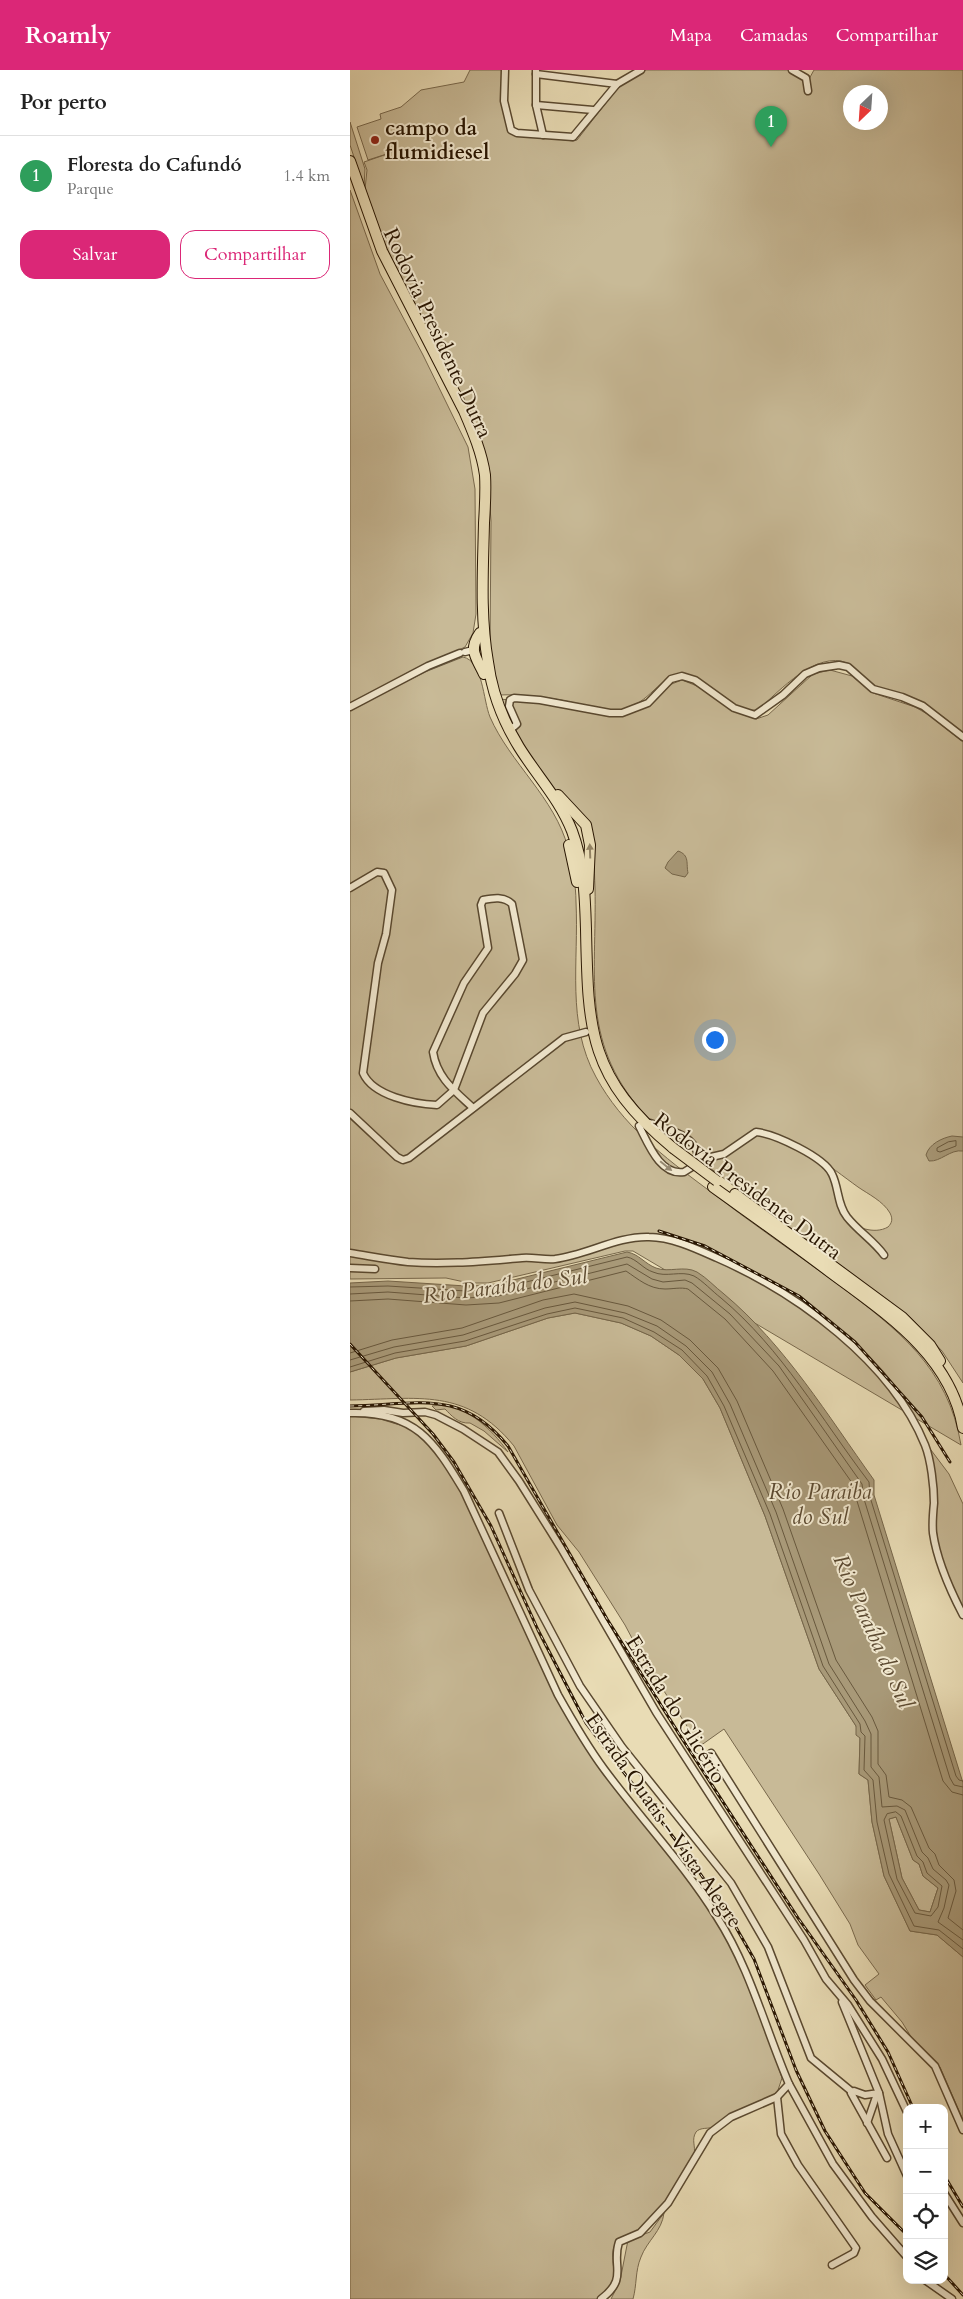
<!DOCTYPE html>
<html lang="pt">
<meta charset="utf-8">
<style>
:root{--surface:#fff;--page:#f2f2f2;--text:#222;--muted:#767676;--line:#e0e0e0;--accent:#db2777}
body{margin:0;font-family:Cardo,serif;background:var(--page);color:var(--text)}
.controls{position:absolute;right:15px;bottom:15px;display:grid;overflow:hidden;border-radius:10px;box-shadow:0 5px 20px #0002}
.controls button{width:45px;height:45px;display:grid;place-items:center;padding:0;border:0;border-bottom:1px solid var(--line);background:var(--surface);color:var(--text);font:25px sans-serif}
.compass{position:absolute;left:493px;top:15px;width:45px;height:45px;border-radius:50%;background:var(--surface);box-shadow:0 5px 20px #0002;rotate:205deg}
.you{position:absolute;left:364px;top:969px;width:18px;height:18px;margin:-12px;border:4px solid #fff;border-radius:50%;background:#1a73e8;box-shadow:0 0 0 8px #1a73e833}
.badge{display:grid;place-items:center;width:32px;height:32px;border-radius:50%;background:var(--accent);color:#fff;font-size:16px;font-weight:700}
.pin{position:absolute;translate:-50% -41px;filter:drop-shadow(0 1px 2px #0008)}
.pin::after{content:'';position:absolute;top:26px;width:18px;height:15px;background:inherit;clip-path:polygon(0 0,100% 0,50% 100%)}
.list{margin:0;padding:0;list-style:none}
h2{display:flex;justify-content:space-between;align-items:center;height:65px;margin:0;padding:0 20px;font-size:21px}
h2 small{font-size:16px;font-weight:400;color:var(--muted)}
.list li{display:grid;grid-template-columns:32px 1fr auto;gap:15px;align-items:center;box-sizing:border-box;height:80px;padding:0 20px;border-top:1px solid var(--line)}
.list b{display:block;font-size:19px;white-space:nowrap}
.list p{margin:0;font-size:16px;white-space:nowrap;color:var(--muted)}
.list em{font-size:16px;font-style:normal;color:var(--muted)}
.actions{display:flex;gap:10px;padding:15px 20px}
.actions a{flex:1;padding:11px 0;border:1px solid var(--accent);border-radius:15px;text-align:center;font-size:18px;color:var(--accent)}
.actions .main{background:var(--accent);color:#fff}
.icon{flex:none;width:28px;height:28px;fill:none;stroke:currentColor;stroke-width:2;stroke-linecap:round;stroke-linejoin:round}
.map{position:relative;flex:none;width:613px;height:2229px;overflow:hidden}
header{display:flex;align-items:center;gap:30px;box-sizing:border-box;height:70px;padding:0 25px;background:var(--accent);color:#fff}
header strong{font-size:24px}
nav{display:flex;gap:28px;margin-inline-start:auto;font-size:18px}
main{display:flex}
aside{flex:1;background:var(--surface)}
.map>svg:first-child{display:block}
.green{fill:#c8ba97;stroke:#78684c;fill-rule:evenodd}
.water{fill:#a89978;stroke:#756549;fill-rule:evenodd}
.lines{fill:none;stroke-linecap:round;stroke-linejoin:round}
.shore{stroke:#68583d;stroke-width:1}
.minor-casing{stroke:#59482f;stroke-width:9}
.highway-casing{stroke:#291602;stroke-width:12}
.minor{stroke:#f1e8cf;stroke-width:6}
.highway{stroke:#e9dcb5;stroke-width:10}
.rail-casing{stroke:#291602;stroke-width:3}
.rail{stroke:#f1e8cf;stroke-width:1;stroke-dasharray:4;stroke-linecap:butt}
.highway-bridge-casing{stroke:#291602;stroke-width:12;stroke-linecap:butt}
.highway-bridge{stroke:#e9dcb5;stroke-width:10}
.oneway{fill:#938364}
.oneway2{fill:#978a73}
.poi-dot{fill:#8f2418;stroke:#f1e8cf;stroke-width:2}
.labels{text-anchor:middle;stroke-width:4;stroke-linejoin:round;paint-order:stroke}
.poi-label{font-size:21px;font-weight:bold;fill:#291602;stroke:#f1e8cf;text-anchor:start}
.street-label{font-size:21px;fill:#291602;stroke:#f1e8cf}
.water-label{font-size:22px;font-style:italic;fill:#5c4a31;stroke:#f1e8cf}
</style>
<header>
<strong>Roamly</strong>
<nav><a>Mapa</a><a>Camadas</a><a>Compartilhar</a></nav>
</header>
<main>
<aside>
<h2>Por perto<small></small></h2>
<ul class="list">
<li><span class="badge" style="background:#2e9e5b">1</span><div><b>Floresta do Cafundó</b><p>Parque</p></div><em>1.4 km</em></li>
</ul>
<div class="actions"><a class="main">Salvar</a><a>Compartilhar</a></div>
</aside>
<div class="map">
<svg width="613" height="2229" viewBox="0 0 613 2229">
<rect width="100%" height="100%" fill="#e9dcb5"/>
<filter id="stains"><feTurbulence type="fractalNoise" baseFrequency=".004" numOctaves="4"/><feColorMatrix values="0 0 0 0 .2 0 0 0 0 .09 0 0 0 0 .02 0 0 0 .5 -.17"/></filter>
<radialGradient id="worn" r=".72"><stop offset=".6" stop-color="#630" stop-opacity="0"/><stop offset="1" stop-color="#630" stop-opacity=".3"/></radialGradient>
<g class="green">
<path d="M 120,0 L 153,0 C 154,14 151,54 161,63 L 223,71 L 227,70 L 270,15 L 296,0 L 440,0 L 451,6 L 460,22 L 459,9 L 464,0 L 613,0 L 613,663 C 595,648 578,634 556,625 C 546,621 535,621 526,617 C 514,612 509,598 497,593 C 467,580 429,621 409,639 C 395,647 346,612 332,604 C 310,604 300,635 270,640 C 254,643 237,636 221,632 C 197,627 172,624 148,625 L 140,579 L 141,451 L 137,394 L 33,174 L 15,119 L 17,100 L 14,92 L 43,82 L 18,90 L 7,57 L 31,49 L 30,44 L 51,37 L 71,20 L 114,12 ZM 500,22 L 530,22 L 530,52 L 500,52 Z"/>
<polygon points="0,52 15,99 14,117 0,75"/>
<polygon points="0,120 30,204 73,285 118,377 125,419 126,544 123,563 115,577 0,633"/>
<path d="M 113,587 C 133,591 133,630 140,647 C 160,693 205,728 218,778 C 222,796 226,814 226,832 C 229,891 216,953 246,1007 C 272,1055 314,1087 357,1119 C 400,1152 445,1183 489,1215 C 548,1260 598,1297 611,1375 L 283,1181 L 275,1181 L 138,1213 L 119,1213 L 96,1208 L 0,1209 L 0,640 L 75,602 Z"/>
<path d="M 480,600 L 502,606 L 523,623 L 565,637 L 579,645 L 613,672 L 613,1313 L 592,1281 L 561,1248 L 348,1089 L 348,1087 C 381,1089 379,1078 403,1064 C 419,1061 471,1090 480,1104 C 492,1125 484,1152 515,1159 C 523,1161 531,1161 538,1157 C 542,1153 543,1149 540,1143 C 533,1131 518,1124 508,1117 C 480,1097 444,1066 409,1061 C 391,1058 384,1089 349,1085 C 346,1061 314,1062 299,1049 C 229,976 247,908 245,818 C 244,799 245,776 239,758 C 234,744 209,724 199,713 C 177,690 158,659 149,629 L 196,633 L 249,644 L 267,645 L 295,637 L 319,615 L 332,610 L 347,616 L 389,643 L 406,649 L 418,645 L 463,604 Z"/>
<path d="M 225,1243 L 271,1253 L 301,1266 L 329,1285 L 353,1309 L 370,1338 L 415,1446 L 469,1599 L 506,1656 L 510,1668 L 509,1704 L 518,1710 L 522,1752 L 534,1806 L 560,1861 L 587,1865 L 613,1887 L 613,2050 L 590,1997 L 563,1970 L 552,1952 L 531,1927 L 526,1930 L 515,1915 L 529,1904 L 508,1875 L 500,1854 L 469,1804 L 374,1659 L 350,1676 L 293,1589 L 275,1555 L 229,1482 L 207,1455 L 164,1376 C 116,1317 68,1329 0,1330 L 0,1302 L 46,1288 L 116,1276 L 198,1248 Z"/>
<path d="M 82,1336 C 112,1330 142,1359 158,1382 L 134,1361 L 120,1353 C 108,1354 101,1345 95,1339 L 86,1340 Z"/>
<path d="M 0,1346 L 30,1349 L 63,1359 L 79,1373 L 106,1412 L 210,1634 L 340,1811 L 364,1846 L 389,1894 L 424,1983 L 432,2008 L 427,2023 C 406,2034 386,2047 365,2057 C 359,2059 350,2057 346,2062 C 341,2070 346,2076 344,2085 C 330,2112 316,2140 291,2159 C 283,2165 270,2165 265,2174 C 258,2188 270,2205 259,2219 C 256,2223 251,2225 247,2229 L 0,2229 Z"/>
<polygon points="581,1380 599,1404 613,1434 613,1539 609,1537 590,1485 585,1451"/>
<polygon points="546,1747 563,1790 569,1794 573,1806 588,1818 580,1842 569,1840 552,1808 539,1749"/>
<path d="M 314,2143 C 312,2161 297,2171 291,2187 C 285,2201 287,2215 283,2229 L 261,2229 L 270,2211 L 278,2170 L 300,2162 Z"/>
</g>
<g class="water">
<path d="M 328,781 C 340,785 336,794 338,803 L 335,807 L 322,804 L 315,798 L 318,792 Z"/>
<path d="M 602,1066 L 613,1067 L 613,1081 C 600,1079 591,1092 579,1091 L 576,1085 C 579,1074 592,1068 602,1066 Z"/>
<path d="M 277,1182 C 289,1184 295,1194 306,1198 C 319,1203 334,1195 347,1202 C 357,1208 365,1217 374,1224 C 435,1275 478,1346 524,1410 L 524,1425 L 613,1713 L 613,1887 L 587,1865 L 560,1861 L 534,1806 L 522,1752 L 518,1710 L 509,1704 L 510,1668 L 506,1665 L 506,1656 L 469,1599 L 415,1446 L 370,1338 L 353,1309 L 329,1285 L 301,1266 L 271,1253 L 225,1243 L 198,1248 L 116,1276 L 46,1288 L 0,1302 L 0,1213 L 38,1211 L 116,1216 L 147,1214 ZM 546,1747 L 563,1790 L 569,1794 L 573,1806 L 588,1818 L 580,1842 L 569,1840 L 552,1808 L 539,1749 Z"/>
</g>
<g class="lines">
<g class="shore">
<polygon points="606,1071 606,1076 590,1082 587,1081 587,1078 598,1072"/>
<path d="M 0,1217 L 38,1216 L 116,1221 L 148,1219 L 277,1187 C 287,1189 293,1199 303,1202 C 316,1208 331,1200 344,1206 C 353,1211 362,1221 371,1228 C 432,1279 471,1349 519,1412 L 520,1427 L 606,1706 L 609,1710 L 613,1711"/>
<polyline points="0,1224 38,1222 116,1228 148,1226 277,1194 302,1209 313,1212 335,1210 342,1213 380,1244 429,1296 512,1414 514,1429 600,1708 604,1715 613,1717"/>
<path d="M 0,1231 L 38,1229 L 116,1235 L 149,1233 L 276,1201 C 288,1209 299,1219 315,1219 C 323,1219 331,1217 338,1219 L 375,1249 L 423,1301 L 505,1417 L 507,1431 L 593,1711 L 602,1722 L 613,1725"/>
<polyline points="0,1283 42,1270 112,1258 193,1230 224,1224 278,1236 311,1250 340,1270 368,1298 387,1331 433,1439 486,1590 522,1647 528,1661 528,1694 536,1705 539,1727 552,1730 561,1737 579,1778 585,1784 589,1795 604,1810 606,1821 598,1848 613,1860"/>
<polyline points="0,1290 44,1277 113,1265 195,1238 225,1232 275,1243 307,1256 336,1276 362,1302 380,1334 426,1442 479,1594 515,1651 521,1664 521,1697 529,1707 532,1737 547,1736 555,1740 572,1782 578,1788 583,1799 596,1810 599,1815 594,1838 588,1852 613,1870"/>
<polyline points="0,1297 45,1283 115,1271 197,1244 225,1238 273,1248 304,1262 332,1280 357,1306 374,1336 420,1444 473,1596 510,1654 511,1662 515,1666 514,1700 523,1710 527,1752 539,1804 564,1856 589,1860 613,1879"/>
<polygon points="546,1742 551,1746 567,1786 573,1792 577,1803 592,1816 588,1837 581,1846 565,1843 547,1809 534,1750 537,1744"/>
</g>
<defs>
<g id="minor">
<polyline points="155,0 154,31 161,60 167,63 223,67 267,14 291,0"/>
<polyline points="442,0 456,8 458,21"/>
<polyline points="186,1 186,35 193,65"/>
<polyline points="186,4 267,14"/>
<polyline points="186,35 243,40"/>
<polyline points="115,582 123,580"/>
<polyline points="0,637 78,596 110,583"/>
<polyline points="159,661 167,654 159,636 160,630 164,628 190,630 260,643 272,643 298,633 321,609 332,606 345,610 384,638 405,645 433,625 455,604 469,598 489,595 498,597 523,619 552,627 573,636 613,667"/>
<path d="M 0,818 L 27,802 L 34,803 L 42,820 L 36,864 L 28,893 L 13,1003 C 23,1026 64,1034 87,1035 L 104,1020 L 133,943 L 165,904 L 173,890 L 162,834 C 154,826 143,828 133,830 L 131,835 L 138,878 L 114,913 L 83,982 C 87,1008 105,1021 123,1038"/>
<polyline points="0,1043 47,1087 53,1090 59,1088 214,968 236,962"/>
<path d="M 289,1056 C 298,1073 310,1106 334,1102 L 342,1097 L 348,1086 C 345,1065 317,1059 300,1053"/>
<path d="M 348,1086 L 361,1087 L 374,1084 L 406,1062 C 425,1064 474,1087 482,1104 C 489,1118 487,1134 497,1147 C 508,1161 524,1171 534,1185"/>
<path d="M 0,1183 C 19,1186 39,1190 58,1192 C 96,1195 134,1191 172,1188 C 183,1187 194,1190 205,1189 C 237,1185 267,1166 299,1167 C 322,1167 347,1179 367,1188 C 447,1223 541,1291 575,1375 C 581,1390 584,1417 584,1433 C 583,1443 582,1453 583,1463 C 587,1491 600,1520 613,1545"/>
<polyline points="0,1198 25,1199"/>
<polyline points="14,1341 34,1340 53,1343 75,1342 86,1345 113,1359 148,1382 169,1411 211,1478 306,1642 454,1870 476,1909 498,1935 532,1989 557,2042"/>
<path d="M 0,1343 C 65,1341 84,1371 114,1421 L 208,1625 C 222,1650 237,1676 254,1699 C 291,1749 334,1794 367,1847 C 400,1898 415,1958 439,2014 L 427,2027 L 381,2047 L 360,2063 L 318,2133 L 290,2163 L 269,2172 C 261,2196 279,2208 251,2229"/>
<polyline points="149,1443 179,1520 230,1616 272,1677 381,1813 418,1877 461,1988 501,2021"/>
<polyline points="361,1683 504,1910 520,1931 585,1996 613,2060"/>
<polyline points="492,1932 529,2023 515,2025 504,2021 501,2023 537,2088"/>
<polyline points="439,2014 483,2094 522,2147 557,2187"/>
<polyline points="529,2023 538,2064 557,2106"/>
<polyline points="427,2027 431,2064 448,2095 506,2178 504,2183 482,2195"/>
<polyline points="517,2053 527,2024"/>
<polyline points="594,2123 613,2153"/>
<polyline points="575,2210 602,2229"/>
</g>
<g id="highway">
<path d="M 0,91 L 32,181 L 114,341 C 123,362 132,383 135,405 C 136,421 135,437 134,453 C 133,499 130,547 138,592 C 142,623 153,651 169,677 C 187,706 210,730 222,761 C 234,793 235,826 236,859 C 238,962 239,1008 323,1078"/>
<path d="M 130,563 C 118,580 126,587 134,604"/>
<polyline points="208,725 236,755 240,775 238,819"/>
<polyline points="219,775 227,812"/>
<path d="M 363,1117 C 402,1145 442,1173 480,1202 C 535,1243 601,1285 613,1358"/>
<polyline points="385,1124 552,1247 580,1275 590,1291"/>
</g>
</defs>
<use href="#minor" class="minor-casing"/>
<use href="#highway" class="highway-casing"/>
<use href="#minor" class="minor"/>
<use href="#highway" class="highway"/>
<defs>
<g id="rail">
<polyline points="309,1161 355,1176 449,1226 505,1272 572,1347 600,1392"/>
<polyline points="0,1274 83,1364 104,1392 141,1456 188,1560 236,1653 340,1789 379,1845 404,1889 446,2000 475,2061 515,2123 557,2165"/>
<path d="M 0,1336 C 66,1335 110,1317 158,1376 L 257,1549 L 331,1667 L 448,1848 L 506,1930 L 538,1982 L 563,2038"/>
<polyline points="594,2105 613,2137"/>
<polyline points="594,2204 613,2225"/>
</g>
</defs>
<use href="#rail" class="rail-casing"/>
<use href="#rail" class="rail"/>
<defs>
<polyline id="highway-bridge" points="323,1078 367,1111"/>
</defs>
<use href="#highway-bridge" class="highway-bridge-casing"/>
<use href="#highway-bridge" class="highway-bridge"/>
</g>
<defs><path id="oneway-solid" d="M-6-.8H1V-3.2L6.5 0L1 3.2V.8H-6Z" transform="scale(1.25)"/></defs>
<use class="oneway" href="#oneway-solid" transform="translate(240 781) rotate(-92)"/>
<use class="oneway2" href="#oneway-solid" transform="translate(316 1096) rotate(39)"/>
<circle class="poi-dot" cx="25" cy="70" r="5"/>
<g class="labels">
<g class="poi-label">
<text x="35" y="65">campo da<tspan x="35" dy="24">flumidiesel</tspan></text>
</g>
<g class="street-label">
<text transform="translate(88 263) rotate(65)" y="7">Rodovia Presidente Dutra</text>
<text transform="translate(398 1116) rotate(37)" y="7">Rodovia Presidente Dutra</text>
<text transform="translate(326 1639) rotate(58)" y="7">Estrada do Glicério</text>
<text transform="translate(314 1750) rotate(55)" y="7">Estrada Quatis - Vista Alegre</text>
</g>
<g class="water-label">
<text transform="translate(155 1215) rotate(-7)" y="8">Rio Paraíba do Sul</text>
<text x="470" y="1429">Rio Paraiba<tspan x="470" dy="25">do Sul</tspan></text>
<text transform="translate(524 1561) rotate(66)" y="8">Rio Paraíba do Sul</text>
</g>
</g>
<rect width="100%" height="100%" filter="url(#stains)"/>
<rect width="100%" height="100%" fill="url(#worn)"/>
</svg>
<div class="controls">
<button>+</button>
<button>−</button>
<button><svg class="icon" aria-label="locate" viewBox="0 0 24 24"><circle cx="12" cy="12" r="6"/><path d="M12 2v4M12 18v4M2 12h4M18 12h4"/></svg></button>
<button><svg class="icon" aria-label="layers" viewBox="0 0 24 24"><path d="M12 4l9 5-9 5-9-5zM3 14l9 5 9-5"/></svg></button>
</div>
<svg class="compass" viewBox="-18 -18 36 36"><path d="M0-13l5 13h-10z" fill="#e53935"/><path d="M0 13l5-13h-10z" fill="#767676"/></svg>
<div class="you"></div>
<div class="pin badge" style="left:421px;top:77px;background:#2e9e5b">1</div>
</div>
</main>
